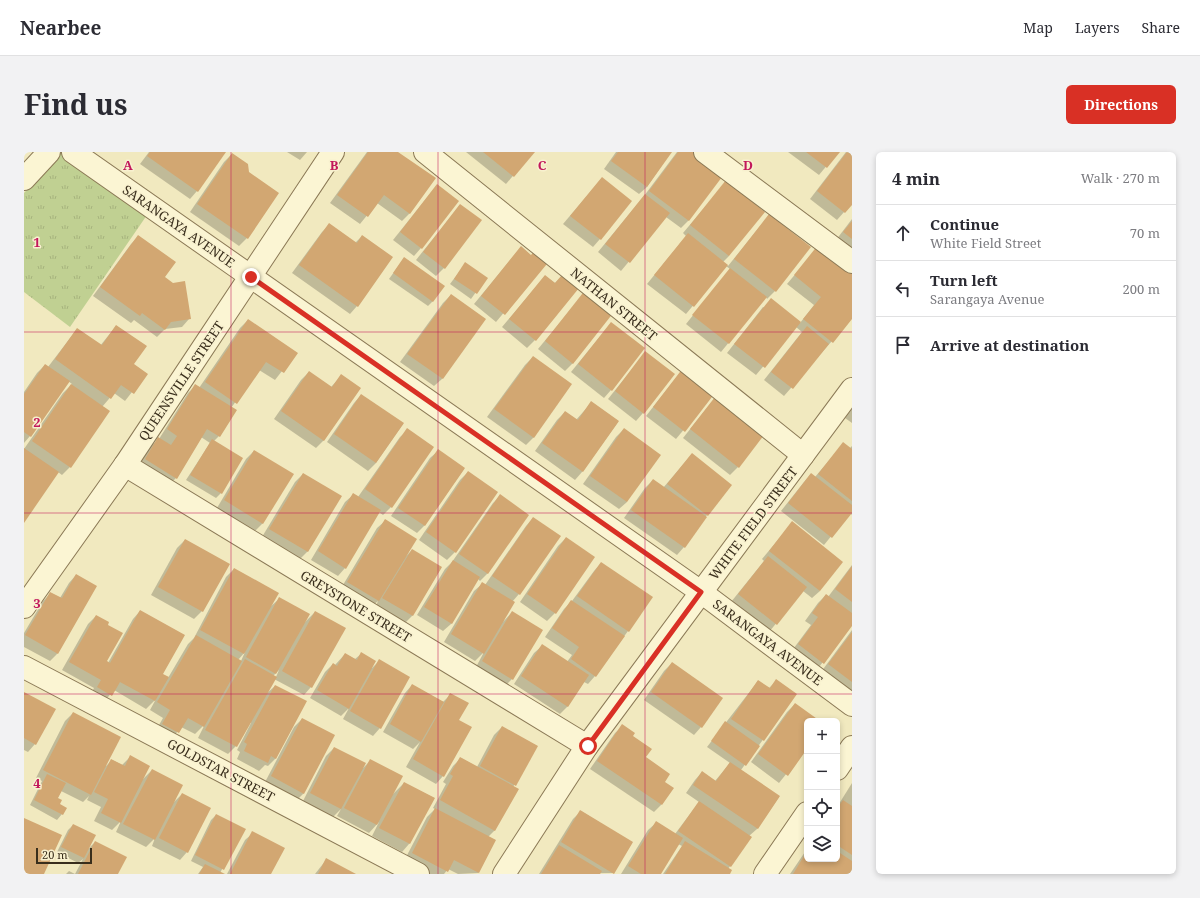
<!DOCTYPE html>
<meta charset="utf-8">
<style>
:root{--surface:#fff;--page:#f2f2f3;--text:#2b2b33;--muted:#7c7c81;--line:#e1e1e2;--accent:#d93025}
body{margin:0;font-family:"Noto Serif",serif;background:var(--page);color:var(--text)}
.controls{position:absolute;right:12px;bottom:12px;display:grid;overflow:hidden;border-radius:6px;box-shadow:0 2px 6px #0003}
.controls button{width:36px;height:36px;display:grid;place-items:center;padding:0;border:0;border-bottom:1px solid var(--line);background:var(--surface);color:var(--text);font:20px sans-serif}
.scale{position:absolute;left:12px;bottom:10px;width:56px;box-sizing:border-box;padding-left:4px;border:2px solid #392e1c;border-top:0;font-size:11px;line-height:14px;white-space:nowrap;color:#392e1c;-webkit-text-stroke:3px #f8f1cf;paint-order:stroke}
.stop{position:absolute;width:12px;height:12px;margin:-9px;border:3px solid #d93025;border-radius:50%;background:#fff}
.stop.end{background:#d93025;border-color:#fff;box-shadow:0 1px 4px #0008}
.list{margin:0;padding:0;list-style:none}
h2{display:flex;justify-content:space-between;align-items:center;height:52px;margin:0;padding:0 16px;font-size:17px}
h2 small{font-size:13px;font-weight:400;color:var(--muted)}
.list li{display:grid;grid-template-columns:26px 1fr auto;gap:12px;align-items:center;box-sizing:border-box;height:56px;padding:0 16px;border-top:1px solid var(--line)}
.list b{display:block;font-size:15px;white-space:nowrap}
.list p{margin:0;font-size:13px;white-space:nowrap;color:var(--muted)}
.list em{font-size:13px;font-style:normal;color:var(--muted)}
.icon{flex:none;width:22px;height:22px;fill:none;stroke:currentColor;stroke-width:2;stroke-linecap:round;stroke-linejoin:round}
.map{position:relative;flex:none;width:828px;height:722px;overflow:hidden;border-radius:6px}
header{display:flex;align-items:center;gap:24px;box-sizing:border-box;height:56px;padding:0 20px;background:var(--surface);border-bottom:1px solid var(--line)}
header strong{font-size:19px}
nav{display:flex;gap:22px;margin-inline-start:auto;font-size:14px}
.intro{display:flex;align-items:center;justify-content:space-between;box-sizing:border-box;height:96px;padding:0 24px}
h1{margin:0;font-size:28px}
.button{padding:10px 18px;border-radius:6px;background:var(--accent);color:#fff;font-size:14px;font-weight:700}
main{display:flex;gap:24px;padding:0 24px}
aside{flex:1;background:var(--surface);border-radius:6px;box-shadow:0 2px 6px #0003}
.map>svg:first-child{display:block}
.park{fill:url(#park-tufts)}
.shadow{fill:#0003;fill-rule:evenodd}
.building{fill:#d2a772}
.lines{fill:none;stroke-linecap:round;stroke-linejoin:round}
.minor-casing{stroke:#8b7956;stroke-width:24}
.minor{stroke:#fbf5d3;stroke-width:22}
.route{stroke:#d93025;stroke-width:5}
.grid{fill:none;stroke:#c2185b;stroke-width:1;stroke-opacity:0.55}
.labels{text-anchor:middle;stroke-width:3;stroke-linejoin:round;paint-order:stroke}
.street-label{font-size:13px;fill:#392e1c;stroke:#f8f1cf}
.grid-label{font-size:13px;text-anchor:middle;font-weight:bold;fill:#c2185b;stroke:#f8f1cf;stroke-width:3;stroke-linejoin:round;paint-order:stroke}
</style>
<header>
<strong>Nearbee</strong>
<nav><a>Map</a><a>Layers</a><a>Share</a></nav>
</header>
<div class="intro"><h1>Find us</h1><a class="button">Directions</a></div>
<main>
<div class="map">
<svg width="828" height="722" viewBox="0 0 828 722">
<defs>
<pattern id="park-tufts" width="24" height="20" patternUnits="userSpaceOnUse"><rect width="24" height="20" fill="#c0d092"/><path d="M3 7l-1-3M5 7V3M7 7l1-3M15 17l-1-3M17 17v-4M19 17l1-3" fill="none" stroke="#a6b37d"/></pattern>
</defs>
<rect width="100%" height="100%" fill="#f1e9bf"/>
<polygon class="park" points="37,0 123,63 46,175 0,140 0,41"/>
<g class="shadow">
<polygon points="125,0 201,0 173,39 166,47 116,12"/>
<polygon points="263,0 283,0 276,8"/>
<polygon points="343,0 373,0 386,61 378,69 353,51 336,72 306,51"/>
<polygon points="442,0 509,0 482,32"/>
<polygon points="592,0 647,0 623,35 615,42 580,17"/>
<polygon points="653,0 671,0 665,68 657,76 642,65 597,119 574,100 620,44"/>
<polygon points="764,0 814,0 795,23"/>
<polygon points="822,0 828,0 828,51 813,68 786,47"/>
<polygon points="208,2 223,86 215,94 166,60 200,10"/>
<polygon points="578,26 576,87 569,95 539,72"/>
<polygon points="702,30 705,104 699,110 704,114 745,63 751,139 743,147 742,145 697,200 662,172 706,117 702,114 662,162 623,132 662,84 659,81"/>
<polygon points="413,33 397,96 390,104 369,88"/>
<polygon points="436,53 420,116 412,124 392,108"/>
<polygon points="828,67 828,100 812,88"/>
<polygon points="305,73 331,91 338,84 333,154 326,162 268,121 298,80"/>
<polygon points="115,84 165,167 158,175 141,177 133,185 110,168 107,171 69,144 107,92"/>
<polygon points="497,95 507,104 525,107 472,170 450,152"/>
<polygon points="794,95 828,122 828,166 760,244 740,228 778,180 772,175 732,223 703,201 739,155 776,171 790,153 763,132"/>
<polygon points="380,106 409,149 404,154 365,127"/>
<polygon points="441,112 462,126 447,147 426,132"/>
<polygon points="521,124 531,131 538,124 511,188 503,196 478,175"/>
<polygon points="562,139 549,211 541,219 514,197"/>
<polygon points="427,143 461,167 418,227 410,234 376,210 419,151"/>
<polygon points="224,168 272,201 251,228 235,218 207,256 195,284 190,289 197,341 192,346 162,328 186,291 177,285 152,326 144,334 114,315 127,294 135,287 164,241 171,234 175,236 216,176"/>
<polygon points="587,171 587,238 580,246 547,220"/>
<polygon points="92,174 108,212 122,222 101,249 90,241 78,255 46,315 38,323 34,320 0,369 0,297 39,241 48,232 44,229 6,284 0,291 0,240 13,221 21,213 24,215 53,177 76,194"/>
<polygon points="621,201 619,261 612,269 584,247"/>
<polygon points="509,205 510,285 502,293 463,265 501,213"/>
<polygon points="659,217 690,241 652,287 622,264"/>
<polygon points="285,220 307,235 317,224 300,288 292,296 250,267 277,228"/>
<polygon points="337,243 379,272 352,311 344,319 303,290 330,251"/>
<polygon points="691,246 714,315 706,323 659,286"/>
<polygon points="567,251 594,270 558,320 551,328 511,299 533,268 541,260 552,268"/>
<polygon points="828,257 828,271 821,266"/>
<polygon points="600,277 603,350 595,357 559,332 592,285"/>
<polygon points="384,278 367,355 359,363 355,360 321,416 314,424 287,408 321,350 329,343 334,345 376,285"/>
<polygon points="819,292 825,297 828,294 828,363 826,361 800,393 757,359 780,330 787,322 791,325"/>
<polygon points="230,299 239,371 231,379 193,356 222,307"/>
<polygon points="414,299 440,317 400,374 393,381 367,364 406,306"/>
<polygon points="668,302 683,363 660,395 653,403 600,366 621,336 629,328 639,336"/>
<polygon points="444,320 431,400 423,408 395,388 436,328"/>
<polygon points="279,322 316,345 283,400 275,408 238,385 271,330"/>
<polygon points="476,344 464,421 456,429 454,427 427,472 419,479 393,463 421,417 428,410 469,351"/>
<polygon points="509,366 495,442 488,450 479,470 488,460 488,527 480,535 451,517 460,500 451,509 420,490 450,439 458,432 461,433 502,374"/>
<polygon points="361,369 380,406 388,398 417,416 388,464 380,472 352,454 354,449 346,456 316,438 353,376"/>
<polygon points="768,371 796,439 788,446 779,439 745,480 707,450 740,409 738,407"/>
<polygon points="542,386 531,461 523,469 496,450 534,394"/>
<polygon points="161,388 178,459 170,467 127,443 153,396"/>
<polygon points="577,411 604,479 571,524 564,532 560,530 544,554 536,562 490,532 510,501 518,494 543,510 548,503 521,485 540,457 548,449 570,419"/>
<polygon points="828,413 828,472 792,519 767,500 787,473 781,469 794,451 802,443 804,445"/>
<path d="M 210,417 L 246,455 L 255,447 L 280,471 L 291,460 L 287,535 L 280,543 L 250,527 L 242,542 L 251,534 L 252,606 L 244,614 L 241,613 L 235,619 L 213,607 L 216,600 L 213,598 L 227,571 L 226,570 L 212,594 L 204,602 L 174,586 L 181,572 L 171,582 L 157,575 L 146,589 L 131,580 L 139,566 L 126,558 L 132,547 L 122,557 L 90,538 L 79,551 L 66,543 L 70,536 L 38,518 L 64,472 L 72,464 L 81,510 L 84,511 L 109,467 L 116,459 L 137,522 L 144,526 L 164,492 L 170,486 L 202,425 ZM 221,500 L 217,509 L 214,508 ZM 255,518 L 252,525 L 249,524 Z"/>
<polygon points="52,423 33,502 26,509 0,495 0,481 19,449 27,441 36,446 45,431"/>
<polygon points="828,478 828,538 825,541 797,520"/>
<polygon points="321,502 331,507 337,502 348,516 355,509 356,576 349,584 319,567 325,556 317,564 286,546 301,520 309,512 311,513"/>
<polygon points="648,511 677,575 670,583 620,548 640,519"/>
<polygon points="734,529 745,536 752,529 772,542 717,618 755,645 733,677 725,684 727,685 704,717 704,722 639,722 658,694 654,692 636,722 597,722 624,678 632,671 651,682 675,650 662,641 671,628 678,620 691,629 706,611 683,595"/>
<polygon points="388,533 419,550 427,542 434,568 419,624 412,632 382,615 396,590 389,597 359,580 381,541"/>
<polygon points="0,541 11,592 4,600 0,598"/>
<polygon points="771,552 794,569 783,569 783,596 755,631 727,610 763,560"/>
<polygon points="49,561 82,614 88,608 98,613 106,605 119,627 128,618 149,651 158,642 163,700 156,708 128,694 131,686 122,695 92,680 97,669 88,678 70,669 77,655 63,648 65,644 59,650 37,639 33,647 38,662 33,668 6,653 18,629 12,626 41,569"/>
<polygon points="278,567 280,641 272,649 240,632 270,575"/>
<polygon points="599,574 639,630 637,653 630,660 566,617 591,581"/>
<polygon points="478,575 513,594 489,635 471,678 464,685 471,688 454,721 434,722 424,717 420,722 406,722 380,709 403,665 411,657 409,656 422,632 419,630 429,614 437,606 453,615 470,583"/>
<polygon points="310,596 339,616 347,608 369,642 380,631 410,646 385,692 378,700 348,684 355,670 345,681 313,664 317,657 309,665 279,649 302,604"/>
<polygon points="828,631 828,722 766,722 783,697 783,707 813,707 813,655"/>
<polygon points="557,659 608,691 589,721 515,722 549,667"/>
<polygon points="192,663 220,677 196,721 198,722 174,722 179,715 167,709 187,668"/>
<polygon points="49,673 64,697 71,690 93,722 51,722 59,707 54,711 33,700 44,678"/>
<polygon points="229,681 246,722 203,722 221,688"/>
<polygon points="302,708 330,722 291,722"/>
<polygon points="45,719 51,722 42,722"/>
</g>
<g class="building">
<polygon points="126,0 202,0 174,40 123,4"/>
<polygon points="344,0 374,0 412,26 386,62 360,43 344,65 313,43"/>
<polygon points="459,0 511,0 490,25"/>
<polygon points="594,0 648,0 623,35 587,9"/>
<polygon points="654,0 673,0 701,21 665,69 625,39"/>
<polygon points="782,0 816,0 803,16"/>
<polygon points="823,0 828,0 828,53 821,61 793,39"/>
<polygon points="208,1 224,12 225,20 255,41 224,87 173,52"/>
<polygon points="578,25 608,49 577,88 546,64"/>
<polygon points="702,28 741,60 705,104 666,73"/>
<polygon points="413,32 435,49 398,97 376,80"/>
<polygon points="621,42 646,61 606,111 581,92"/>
<polygon points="436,52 458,68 421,117 399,100"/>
<polygon points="745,62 787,95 752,140 710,107"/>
<polygon points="828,69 828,87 819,80"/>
<polygon points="305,71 333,91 338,83 369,105 334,155 275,113"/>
<polygon points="664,81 704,113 670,155 630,123"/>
<polygon points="114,83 152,110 141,125 149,131 161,129 167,167 147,170 141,178 118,161 116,164 76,135"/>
<polygon points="794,93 828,120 828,167 809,191 779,167 797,145 770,123"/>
<polygon points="497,94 507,103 513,96 527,107 481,163 457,144"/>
<polygon points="380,105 421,134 409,150 369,121"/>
<polygon points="441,110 464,126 453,142 430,127"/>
<polygon points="706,116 743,145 705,192 668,163"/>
<polygon points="521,123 531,131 538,123 555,136 512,189 485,167"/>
<polygon points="562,137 590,160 549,212 521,189"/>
<polygon points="427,142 462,167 419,227 383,202"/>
<polygon points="747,146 777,170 741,216 710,192"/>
<polygon points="224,167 274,201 260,221 242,210 213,252 181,230"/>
<polygon points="587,170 621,196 588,239 554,212"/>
<polygon points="92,173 123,194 110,212 124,222 110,242 97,233 87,247 31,207 53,176 78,193"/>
<polygon points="783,174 805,192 769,237 747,220"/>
<polygon points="621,199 651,222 620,262 591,239"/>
<polygon points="509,204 548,232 510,286 470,257"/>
<polygon points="21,212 46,229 7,285 0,280 0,242"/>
<polygon points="659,216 691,241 661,280 629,255"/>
<polygon points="285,219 308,235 317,222 337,236 300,289 257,259"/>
<polygon points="47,232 86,259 47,316 8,289"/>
<polygon points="171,232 213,258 196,285 183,277 153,327 121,307 134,285 147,293 153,284 143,277"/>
<polygon points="337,242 380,271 352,311 310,282"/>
<polygon points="691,245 740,283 715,316 666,277"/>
<polygon points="567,249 595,269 559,320 518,291 541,259 554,268"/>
<polygon points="383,276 410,295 368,356 341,337"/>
<polygon points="600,276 637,303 603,350 566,324"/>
<polygon points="188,287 219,306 198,342 166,323"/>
<polygon points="819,290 828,297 828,349 794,322"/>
<polygon points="0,296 35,320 0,371"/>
<polygon points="414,297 441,316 401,374 374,356"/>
<polygon points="230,298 270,322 239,372 200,348"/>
<polygon points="668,301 708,333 684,364 643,332"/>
<polygon points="444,319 474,340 432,401 402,380"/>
<polygon points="279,321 318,344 284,400 245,377"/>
<polygon points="787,321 828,353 828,361 808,386 764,351"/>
<polygon points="629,327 683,365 661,396 607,358"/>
<polygon points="329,341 357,358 322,417 294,399"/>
<polygon points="476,342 505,363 464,422 435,402"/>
<polygon points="509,365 537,384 496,443 468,424"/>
<polygon points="361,367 393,387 355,449 323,430"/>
<polygon points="768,369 819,410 796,439 745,399"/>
<polygon points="542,385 571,405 532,462 503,442"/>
<polygon points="161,387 206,412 179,460 134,435"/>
<polygon points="388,397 418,415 389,464 358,446"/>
<polygon points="744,404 783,435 753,473 714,442"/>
<polygon points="429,408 456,425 428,472 400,455"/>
<polygon points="577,410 629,445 605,480 553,444"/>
<polygon points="828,414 828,450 811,437"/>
<polygon points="210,416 255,441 220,502 176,478"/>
<polygon points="52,422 73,434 34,502 1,483 26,440 38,446"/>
<polygon points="458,430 491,450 460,502 427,482"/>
<polygon points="802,442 828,461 828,474 800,512 774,492 794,465 788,461"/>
<polygon points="255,445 286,462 252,522 222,505"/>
<polygon points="547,448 601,484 572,525 547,507 555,495 528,476"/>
<polygon points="116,458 161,483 139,522 145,525 131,549 96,530 88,544 73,535 77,528 45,510 72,463 85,470 84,473 99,481 83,509 86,511"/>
<polygon points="291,459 322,476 288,536 258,519"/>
<polygon points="488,459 519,478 489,528 458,509"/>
<polygon points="828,480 828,530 804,512"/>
<polygon points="172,483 218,509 180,575 164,566 155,581 138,572 146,558 133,550"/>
<polygon points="518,492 565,523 544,555 497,524"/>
<polygon points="337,500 352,509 325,557 293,538 309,511 313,514 321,501 333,508"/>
<polygon points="221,507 253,525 213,595 181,578"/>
<polygon points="355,507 386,525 357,577 326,559"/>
<polygon points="648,510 699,546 678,576 627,540"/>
<polygon points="752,527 773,542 740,589 707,567 734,528 746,536"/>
<polygon points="388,532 420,550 397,590 366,572"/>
<polygon points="251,533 283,549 252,607 247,604 244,611 220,599 223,592 220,590"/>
<polygon points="0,540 32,557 12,593 0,586"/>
<polygon points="426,541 445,551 435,568 448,575 420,625 389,607"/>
<polygon points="771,551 796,569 783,569 783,597 764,624 734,602"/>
<polygon points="49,560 97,585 67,643 19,618"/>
<polygon points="278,566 311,583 280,642 247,624"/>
<polygon points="701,569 736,594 722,614 687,589"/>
<polygon points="598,572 611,581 609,584 628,597 622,605 646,622 641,630 650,636 638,653 573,609"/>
<polygon points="478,574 514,594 492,634 456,614"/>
<polygon points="310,595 342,611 317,657 286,641"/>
<polygon points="106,603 126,614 97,671 77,661 84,647 70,640 87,607 101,614"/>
<polygon points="436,605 495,637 471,679 416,648 429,624 426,622"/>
<polygon points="346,607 379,624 353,673 320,656"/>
<polygon points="706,610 756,644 734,677 669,633 678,619 692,629"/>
<polygon points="128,617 159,633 131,688 99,672"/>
<polygon points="23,622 42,631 34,646 38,648 36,652 43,656 39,663 10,648"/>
<polygon points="380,630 411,646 386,692 355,676"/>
<polygon points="158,641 187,656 164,701 135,686"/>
<polygon points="819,648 828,654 828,703 813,693 813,656"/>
<polygon points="675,649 728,685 707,715 654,679"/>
<polygon points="411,656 472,688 455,721 430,708 424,720 388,701"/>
<polygon points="556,658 609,690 590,722 537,690"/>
<polygon points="192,662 222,677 200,718 171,703"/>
<polygon points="0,666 38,683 20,722 0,722"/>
<polygon points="632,669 659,686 637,722 617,722 604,714"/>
<polygon points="49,672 72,683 60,706 37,695"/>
<polygon points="228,679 261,696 247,722 206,722"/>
<polygon points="71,689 103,705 94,722 54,722"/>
<polygon points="661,689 708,718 706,722 641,722"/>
<polygon points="535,693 578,719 576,722 517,722"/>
<polygon points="783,699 783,707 813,707 813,699 828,709 828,722 769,722"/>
<polygon points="302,706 332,722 294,722"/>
<polygon points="181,712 201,722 175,722"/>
</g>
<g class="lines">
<defs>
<g id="minor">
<polyline points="49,0 677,440 828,553"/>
<polyline points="401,0 779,303"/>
<polyline points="681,0 828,110"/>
<polyline points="0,27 25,0"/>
<polyline points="101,313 563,594"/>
<polyline points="0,455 101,313 309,0"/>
<polyline points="0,515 394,722"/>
<polyline points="813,617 828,595"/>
<polyline points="480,722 563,594 828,237"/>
<polyline points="741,722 783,661"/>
</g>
</defs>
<use href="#minor" class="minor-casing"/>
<use href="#minor" class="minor"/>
</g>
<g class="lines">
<polyline class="route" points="227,125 677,440 564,594"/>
</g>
<path class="grid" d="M 207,0 L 207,722M 414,0 L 414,722M 621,0 L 621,722M 0,180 L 828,180M 0,361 L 828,361M 0,542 L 828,542"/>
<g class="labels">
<g class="street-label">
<text transform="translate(155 74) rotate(35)" y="5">SARANGAYA AVENUE</text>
<text transform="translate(590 152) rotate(39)" y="5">NATHAN STREET</text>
<text transform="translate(157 229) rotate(-56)" y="5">QUEENSVILLE STREET</text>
<text transform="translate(729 371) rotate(-53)" y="5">WHITE FIELD STREET</text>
<text transform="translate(332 454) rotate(31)" y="5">GREYSTONE STREET</text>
<text transform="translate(744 490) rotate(37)" y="5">SARANGAYA AVENUE</text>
<text transform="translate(197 618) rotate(28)" y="5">GOLDSTAR STREET</text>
</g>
</g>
<g class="grid-label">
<text x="104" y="18">A</text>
<text x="310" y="18">B</text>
<text x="518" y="18">C</text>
<text x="724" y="18">D</text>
<text x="13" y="95">1</text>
<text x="13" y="275">2</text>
<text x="13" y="456">3</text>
<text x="13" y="636">4</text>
</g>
</svg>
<div class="controls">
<button>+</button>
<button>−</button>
<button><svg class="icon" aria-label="locate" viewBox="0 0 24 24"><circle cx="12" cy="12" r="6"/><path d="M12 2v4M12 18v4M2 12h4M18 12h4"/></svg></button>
<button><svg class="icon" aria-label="layers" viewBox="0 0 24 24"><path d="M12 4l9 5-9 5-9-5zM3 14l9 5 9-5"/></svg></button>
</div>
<div class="scale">20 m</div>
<div class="stop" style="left:564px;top:594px"></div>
<div class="stop end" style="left:227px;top:125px"></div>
</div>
<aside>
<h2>4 min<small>Walk · 270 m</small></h2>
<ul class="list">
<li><svg class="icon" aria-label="ahead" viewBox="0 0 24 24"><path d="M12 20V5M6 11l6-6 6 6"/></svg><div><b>Continue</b><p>White Field Street</p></div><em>70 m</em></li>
<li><svg class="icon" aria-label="left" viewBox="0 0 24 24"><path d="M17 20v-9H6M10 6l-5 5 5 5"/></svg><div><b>Turn left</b><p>Sarangaya Avenue</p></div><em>200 m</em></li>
<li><svg class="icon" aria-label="arrive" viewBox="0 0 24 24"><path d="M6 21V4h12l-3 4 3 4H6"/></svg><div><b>Arrive at destination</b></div></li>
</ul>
</aside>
</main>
